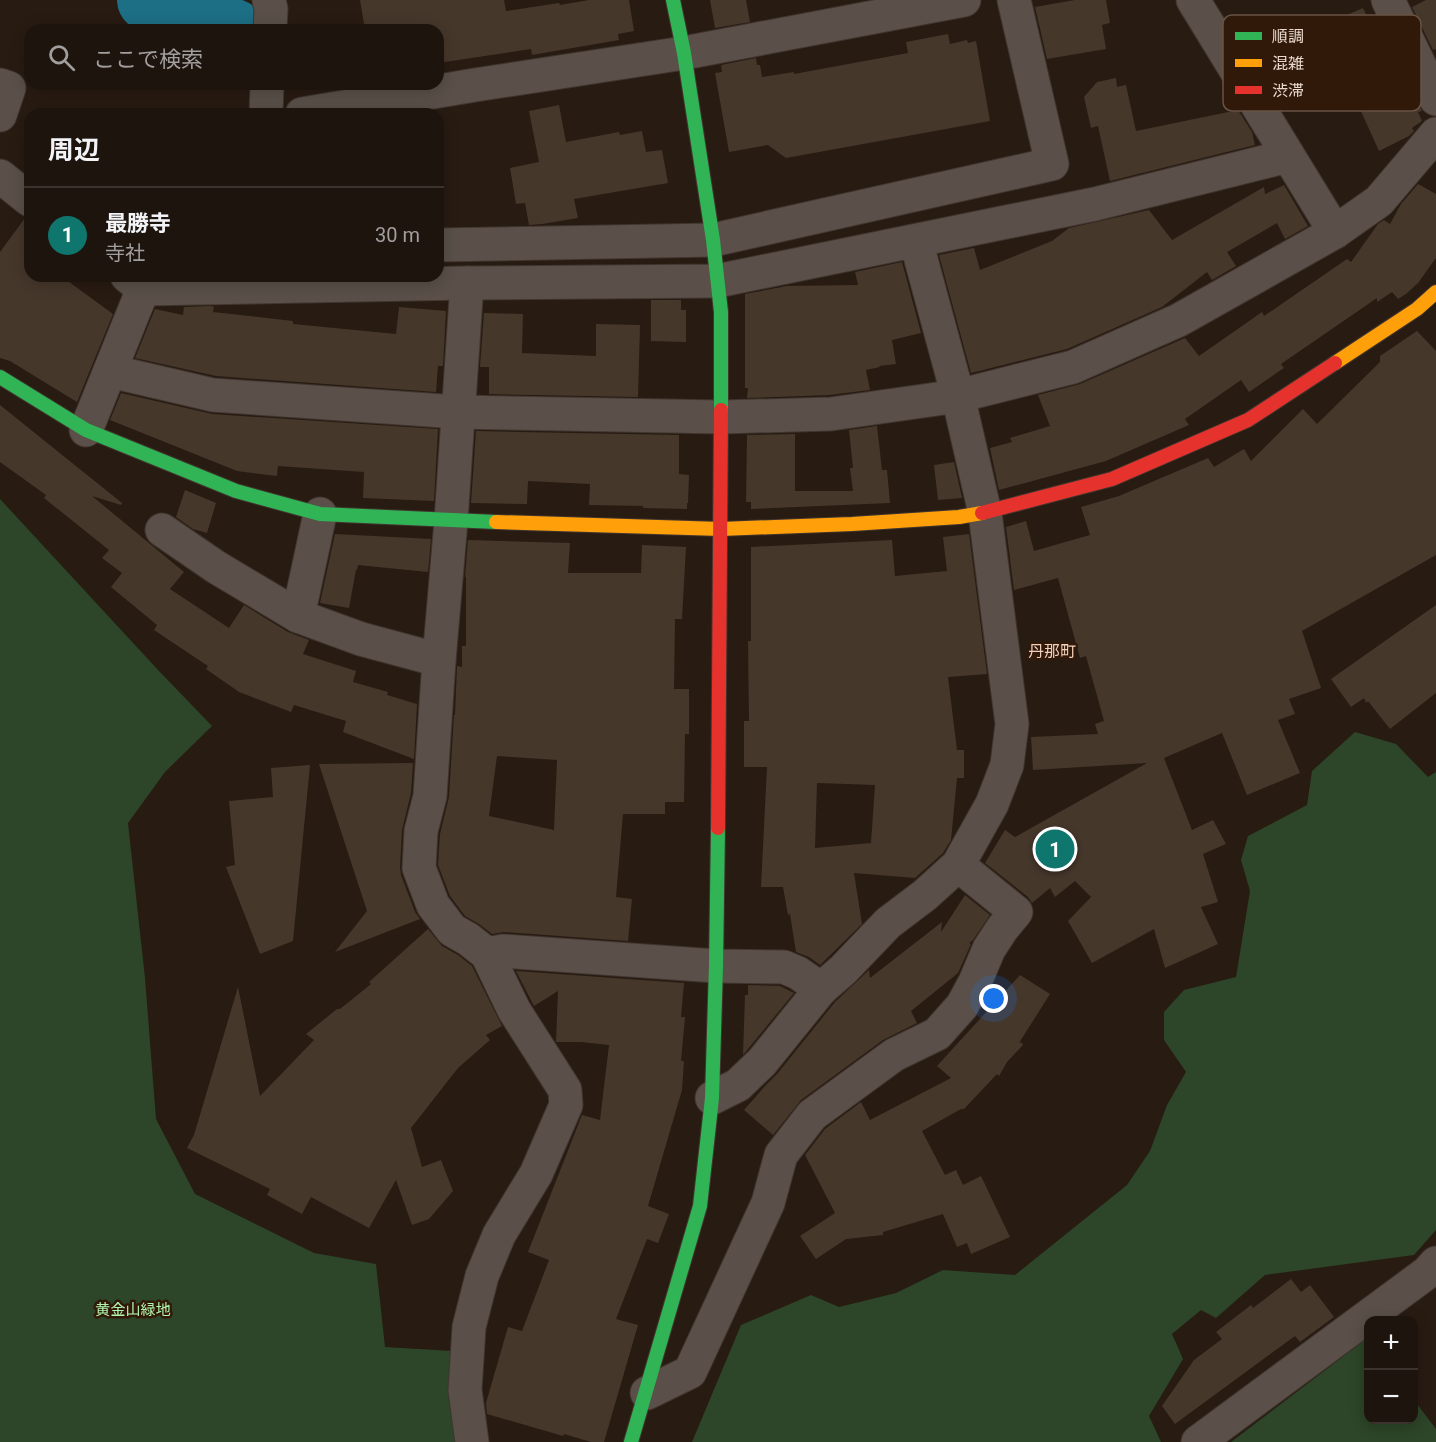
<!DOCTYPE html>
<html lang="ja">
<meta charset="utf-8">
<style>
:root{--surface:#1e140e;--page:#261d17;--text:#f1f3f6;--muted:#a19e9e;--line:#3c332e;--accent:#0f766e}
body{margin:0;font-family:Roboto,"Noto Sans JP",sans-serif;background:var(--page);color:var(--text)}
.controls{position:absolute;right:18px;bottom:18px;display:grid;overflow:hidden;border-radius:12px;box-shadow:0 3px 15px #0003}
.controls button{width:54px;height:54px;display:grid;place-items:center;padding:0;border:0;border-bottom:2px solid var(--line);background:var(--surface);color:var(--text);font:30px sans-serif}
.you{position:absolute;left:994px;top:999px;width:21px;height:21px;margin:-15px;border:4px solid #fff;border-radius:50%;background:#1a73e8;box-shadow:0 0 0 9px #1a73e833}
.badge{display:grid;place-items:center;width:39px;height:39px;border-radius:50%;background:var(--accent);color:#fff;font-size:20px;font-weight:700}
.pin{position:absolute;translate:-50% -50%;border:3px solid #fff;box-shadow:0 2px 6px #0006}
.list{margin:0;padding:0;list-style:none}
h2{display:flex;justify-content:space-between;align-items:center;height:78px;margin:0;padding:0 24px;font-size:26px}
h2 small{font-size:20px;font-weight:400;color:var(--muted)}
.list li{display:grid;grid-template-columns:39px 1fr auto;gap:18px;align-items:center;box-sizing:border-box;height:96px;padding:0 24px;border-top:2px solid var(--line)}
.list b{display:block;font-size:22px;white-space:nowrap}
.list p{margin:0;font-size:20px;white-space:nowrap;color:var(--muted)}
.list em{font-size:20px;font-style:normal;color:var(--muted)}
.icon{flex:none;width:33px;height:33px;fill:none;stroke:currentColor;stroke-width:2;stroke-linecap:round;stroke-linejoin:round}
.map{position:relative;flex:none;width:1436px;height:1442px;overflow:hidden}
.search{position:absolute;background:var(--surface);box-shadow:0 3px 15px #0003;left:24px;top:24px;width:420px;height:66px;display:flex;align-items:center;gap:15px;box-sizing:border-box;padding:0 21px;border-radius:18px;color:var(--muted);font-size:22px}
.panel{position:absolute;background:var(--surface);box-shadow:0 3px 15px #0003;left:24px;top:108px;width:420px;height:174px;border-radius:18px}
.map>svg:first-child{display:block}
.green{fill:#2d4528}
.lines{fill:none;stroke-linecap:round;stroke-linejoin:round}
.river{stroke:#1d6f85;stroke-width:62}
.building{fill:#46372b;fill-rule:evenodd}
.street-casing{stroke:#40352f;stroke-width:35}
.fast-casing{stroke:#40352f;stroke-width:16}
.slow-casing{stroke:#40352f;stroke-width:16}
.jam-casing{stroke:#40352f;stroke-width:16}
.street{stroke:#5a5049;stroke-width:33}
.fast{stroke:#30b455;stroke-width:14}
.slow{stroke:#ff9f0a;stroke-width:14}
.jam{stroke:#e5322d;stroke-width:14}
.labels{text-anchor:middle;stroke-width:5;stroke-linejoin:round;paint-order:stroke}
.park-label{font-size:15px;fill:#b0f5ad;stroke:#311909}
.neighbourhood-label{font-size:16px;fill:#f0cfbb;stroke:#311909}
.key{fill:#311909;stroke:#685344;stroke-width:1.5}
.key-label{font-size:16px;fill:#ead9cf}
</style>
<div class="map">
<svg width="1436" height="1442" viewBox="0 0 1436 1442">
<rect width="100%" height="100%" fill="#281b12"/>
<g class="green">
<polygon points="0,499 159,671 212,726 165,772 128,823 145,978 156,1119 195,1194 314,1253 376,1264 385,1347 452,1351 467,1442 0,1442"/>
<polygon points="1355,732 1396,744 1428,777 1436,772 1436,1230 1414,1255 1265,1275 1216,1318 1201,1310 1172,1334 1183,1359 1149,1416 1161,1442 692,1442 741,1325 811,1295 839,1307 896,1293 943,1270 1015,1275 1127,1185 1150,1151 1167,1105 1186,1072 1164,1040 1164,1012 1184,990 1236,977 1250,891 1241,860 1248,836 1307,805 1312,771"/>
<polygon points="1366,1339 1368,1342 1368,1420 1414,1420 1414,1400 1436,1429 1436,1442 1231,1442"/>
</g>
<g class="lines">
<polyline class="river" points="148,0 234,30"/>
</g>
<g class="building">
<polygon points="360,0 504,0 506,11 559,3 560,5 589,0 629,0 634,31 618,34 619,40 532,55 531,49 438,63 438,30 365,30"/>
<polygon points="710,0 746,0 750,22 715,28"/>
<polygon points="1075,0 1106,0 1110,23 1102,25 1106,49 1047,59 1035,7"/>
<polygon points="1426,0 1436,0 1436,49 1433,50 1412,7"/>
<polygon points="1363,8 1372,27 1379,24 1422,111 1418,112 1422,121 1412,128 1414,131 1409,136 1379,151 1355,98 1337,106 1317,63 1309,67 1294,35 1330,19 1331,22"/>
<polygon points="948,34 950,44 967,40 968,43 976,41 990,121 786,158 768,145 729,152 715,73 722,72 721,65 756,58 757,65 760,65 762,77 794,72 794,74 908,53 906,42"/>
<polygon points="1116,78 1117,87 1126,85 1136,131 1238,110 1252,132 1255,145 1110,181 1098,126 1091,128 1084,97 1097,82"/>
<polygon points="559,105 566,142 619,132 620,135 642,131 646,152 662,150 668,183 574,199 578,218 542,224 529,225 525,203 516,204 510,168 539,162 529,111"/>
<polygon points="1418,184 1436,194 1436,258 1418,283 1406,294 1398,299 1392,292 1377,302 1377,298 1281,364 1284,368 1249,392 1241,380 1185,419 1189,425 1106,461 999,490 990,448 1012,442 1010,438 1050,426 1038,395 1080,384 1185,338 1199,356 1262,312 1264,316 1347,259 1351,262 1378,224 1384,220 1390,224 1401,204"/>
<polygon points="1284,185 1308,226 1285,239 1277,223 1227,252 1236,266 1212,280 1207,272 1162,307 1067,349 971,373 939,255 974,248 980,270 1052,241 1069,228 1149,210 1172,240 1264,187 1265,194"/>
<polygon points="25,218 30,218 30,276 61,276 113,314 77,402 10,361 0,358 0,252"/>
<polygon points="902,262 921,333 892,340 896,364 879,366 880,367 866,370 870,390 829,395 747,398 748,388 745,388 745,294 787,286 858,285 855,272"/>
<polygon points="651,300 681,300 681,310 686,310 686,342 651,341"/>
<polygon points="211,306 214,307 213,312 293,321 293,324 396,334 399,307 446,311 443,366 438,366 436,392 216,376 135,358 155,309 183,315 184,307"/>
<polygon points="484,313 523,314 522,353 596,356 596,324 640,325 638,397 489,394 489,367 480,367"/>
<polygon points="1417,331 1436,351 1436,555 1302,631 1321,688 1289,699 1295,714 1278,720 1300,773 1247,795 1222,733 1164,758 1192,830 1213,820 1226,844 1203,854 1218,902 1201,907 1218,944 1165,968 1154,929 1092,963 1068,921 1091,897 1075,881 1055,897 1050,888 1032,903 1028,897 985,863 1005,830 1015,837 1147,763 1033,770 1031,737 1098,734 1095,724 1104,721 1086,656 1080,658 1058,578 1014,590 1006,527 1026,521 1034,551 1090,535 1081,507 1119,496 1208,458 1214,467 1244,449 1251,461 1303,409 1317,424 1380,362 1380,356"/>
<polygon points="121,393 212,414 438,429 434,501 363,498 364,472 278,466 277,476 237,471 110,420"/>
<polygon points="0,405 122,503 121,505 92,496 184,572 170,589 229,628 244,605 288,632 309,640 303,654 356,671 353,682 388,692 387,695 417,704 414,759 343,732 346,721 294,705 291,712 239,692 206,669 208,666 154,630 157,625 111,587 122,573 102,558 109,550 44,498 46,495 0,462"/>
<polygon points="877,426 882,470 887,470 890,503 751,509 751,502 746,502 747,435 795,434 795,491 853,491 850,468 853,468 849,430"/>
<polygon points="476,431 679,435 679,474 689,475 688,503 687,503 687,509 643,508 643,506 589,505 590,484 528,481 527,504 471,503"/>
<polygon points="954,462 962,498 938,500 934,465"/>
<polygon points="185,490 216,503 207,533 193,529 176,517"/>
<polygon points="335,534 431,539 428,572 358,565 357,570 356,570 349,608 320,603"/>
<path d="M 969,534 L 987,674 L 948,677 L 957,750 L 964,750 L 964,778 L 957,778 L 951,840 L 943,853 L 915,878 L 854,873 L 862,924 L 820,965 L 809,957 L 796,952 L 790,914 L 788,915 L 783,887 L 761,887 L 767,767 L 744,767 L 744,721 L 749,721 L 748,641 L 751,641 L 751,547 L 892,540 L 895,576 L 947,571 L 943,537 ZM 817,783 L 875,785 L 871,843 L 815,848 Z"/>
<path d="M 468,540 L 570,543 L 568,573 L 641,573 L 642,545 L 686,547 L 682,619 L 675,619 L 674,689 L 689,689 L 689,734 L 685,734 L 684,802 L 665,802 L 665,814 L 623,814 L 616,897 L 632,899 L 628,941 L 504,932 L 492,934 L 479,924 L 465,916 L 450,896 L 438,865 L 440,834 L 449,797 L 454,715 L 455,715 L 457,666 L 462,667 L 462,646 L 466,646 L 466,577 L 465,577 ZM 497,756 L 557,760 L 554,830 L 489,816 Z"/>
<polygon points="1436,605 1436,693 1390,729 1368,701 1366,703 1364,698 1351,707 1331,679"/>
<polygon points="413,763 411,793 402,830 400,867 401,875 415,912 420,919 335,952 367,911 319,764"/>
<polygon points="310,765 293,941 260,954 226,867 235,865 229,801 273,797 271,768"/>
<polygon points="965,895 990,915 973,940 969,943 971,944 958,973 911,1011 917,1023 883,1040 801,1100 773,1135 744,1110 765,1086 777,1074 835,1002 869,970 870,978 942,922 941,932"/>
<polygon points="428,929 442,946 458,955 472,966 502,1026 486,1035 490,1040 458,1068 411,1128 422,1167 441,1160 453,1191 429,1219 412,1225 396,1180 369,1228 311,1197 302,1214 267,1195 270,1189 187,1148 194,1135 238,987 260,1096 314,1040 306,1034 337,1009 340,1009 371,984 369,982"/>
<polygon points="516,971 684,983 681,1017 685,1017 681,1061 684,1061 682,1090 648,1206 669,1214 658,1243 647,1239 616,1319 638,1325 604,1442 591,1442 564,1434 563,1436 487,1414 486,1403 508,1327 522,1331 549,1260 528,1252 582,1115 600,1120 609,1045 581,1042 556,1042 558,991 534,1006"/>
<polygon points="1020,975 1050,994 1019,1043 1021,1042 1023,1045 1007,1062 999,1076 997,1074 964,1109 961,1109 922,1131 945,1175 956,1170 963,1185 981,1176 1010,1237 971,1254 967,1243 957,1247 943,1214 883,1232 883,1235 846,1239 816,1259 800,1236 835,1213 805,1155 825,1129 861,1102 870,1120 951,1078 937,1066"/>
<polygon points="748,985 780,986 794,993 743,1055 745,995 748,995"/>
<polygon points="1291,1279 1301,1292 1310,1285 1334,1317 1300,1342 1295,1336 1175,1424 1162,1406 1194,1360 1222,1339 1216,1332 1251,1305 1253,1308"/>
</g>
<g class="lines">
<defs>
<g id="street">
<polyline points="269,0 271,9 270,30"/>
<polyline points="1193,0 1335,232"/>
<polyline points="1388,0 1436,99"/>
<polyline points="0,85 9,88 0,115"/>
<polyline points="266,114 267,84"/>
<polyline points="302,114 475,85 684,53 964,0"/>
<polyline points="0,176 30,200"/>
<polyline points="438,245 713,240 1052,164 1014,0"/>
<polyline points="127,276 143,289 467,283 717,281 1095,204 1288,156"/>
<polyline points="467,283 451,521 439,660 430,796 421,831 419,868 433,905 452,930 468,939 487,954 514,1010 565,1090 566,1105 536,1174 499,1235 482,1276 469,1327 465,1390 472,1442"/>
<polyline points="110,371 213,395 458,412 722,417 831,414 958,396 1073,367 1179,320 1335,232 1379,201 1436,134"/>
<polyline points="86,430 143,289"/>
<polyline points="162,530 216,567 298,616 361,639 439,660"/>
<polyline points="298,616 320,514"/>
<polyline points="487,954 503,951 716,966 784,967 798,973 821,989"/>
<polyline points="712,1098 738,1085 762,1062 821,989 843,970 888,923 925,895 958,865 992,804 1007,765 1012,724 985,513 958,396 916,241"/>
<polyline points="647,1393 690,1372 768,1203 781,1155 812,1115 894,1055 937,1034 962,1006 975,982 989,949 1002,929 1016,912 958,865"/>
<polyline points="1198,1442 1428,1272 1436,1263"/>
</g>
<g id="fast">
<polyline points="673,0 684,53 713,240 721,312 721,410"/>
<polyline points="0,377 86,430 236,491 320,514 496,522"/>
<polyline points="631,1442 700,1206 712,1098 716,966 718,828"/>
</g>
<g id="slow">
<polyline points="1335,363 1417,309 1436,292"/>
<polyline points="496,522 721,529 852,524 959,517 982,513"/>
</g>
<g id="jam">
<polyline points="982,513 1112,479 1248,420 1335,363"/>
<polyline points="718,828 721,410"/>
</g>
</defs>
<use href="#street" class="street-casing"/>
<use href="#fast" class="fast-casing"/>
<use href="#slow" class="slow-casing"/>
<use href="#jam" class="jam-casing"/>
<use href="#street" class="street"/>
<use href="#fast" class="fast"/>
<use href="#slow" class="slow"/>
<use href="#jam" class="jam"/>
</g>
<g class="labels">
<g class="park-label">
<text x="133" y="1315">黄金山緑地</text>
</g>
<g class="neighbourhood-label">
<text x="1052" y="657">丹那町</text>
</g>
</g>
<rect x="1223" y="15" width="198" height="96" rx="9" class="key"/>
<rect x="1235" y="32" width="27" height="8" fill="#30b455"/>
<rect x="1235" y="59" width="27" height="8" fill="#ff9f0a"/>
<rect x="1235" y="86" width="27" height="8" fill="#e5322d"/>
<g class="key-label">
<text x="1272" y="42">順調</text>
<text x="1272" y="69">混雑</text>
<text x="1272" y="96">渋滞</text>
</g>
</svg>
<div class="controls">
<button>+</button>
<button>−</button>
</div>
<div class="you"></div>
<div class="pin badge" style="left:1055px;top:849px">1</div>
<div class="search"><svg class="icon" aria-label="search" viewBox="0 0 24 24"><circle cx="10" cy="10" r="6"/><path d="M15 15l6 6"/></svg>ここで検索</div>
<section class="panel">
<h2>周辺<small></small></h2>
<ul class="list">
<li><span class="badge">1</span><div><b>最勝寺</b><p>寺社</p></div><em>30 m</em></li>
</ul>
</section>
</div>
